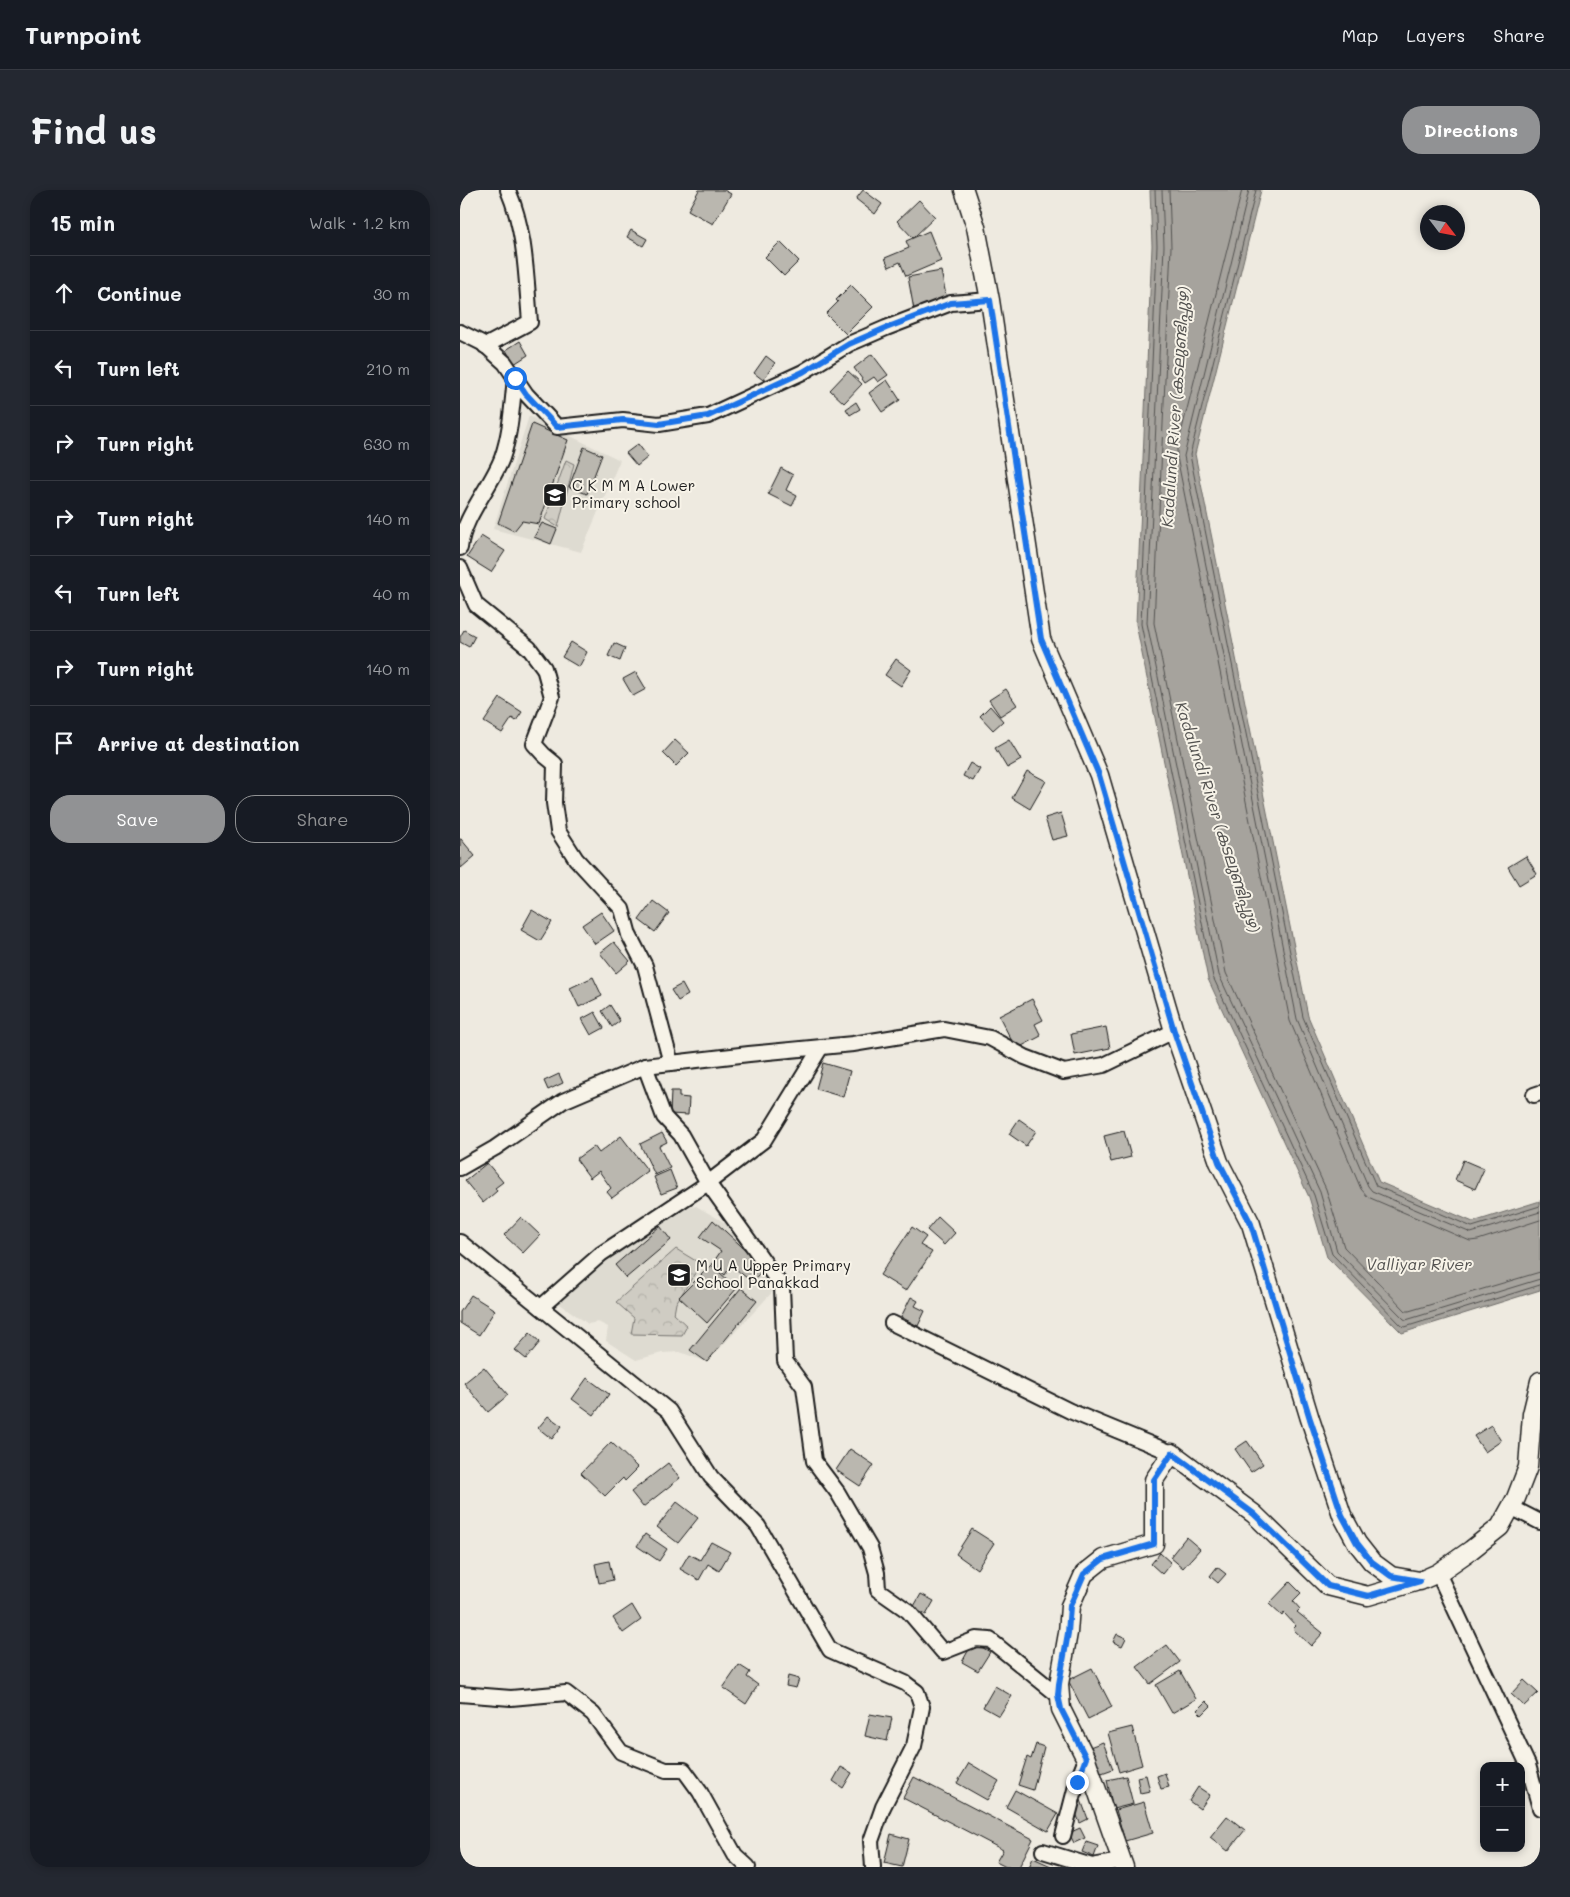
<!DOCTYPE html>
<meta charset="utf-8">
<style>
:root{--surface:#171b24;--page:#242831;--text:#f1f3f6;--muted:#9ea1a6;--line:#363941;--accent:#919294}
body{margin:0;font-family:Mali,"Noto Sans Malayalam",sans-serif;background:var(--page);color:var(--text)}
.controls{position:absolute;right:15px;bottom:15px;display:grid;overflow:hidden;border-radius:10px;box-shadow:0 2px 8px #0003}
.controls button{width:45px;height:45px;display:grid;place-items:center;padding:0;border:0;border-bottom:1px solid var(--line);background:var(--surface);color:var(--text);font:25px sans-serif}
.compass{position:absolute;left:960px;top:15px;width:45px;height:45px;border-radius:50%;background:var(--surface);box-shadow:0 2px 8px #0003;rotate:122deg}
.stop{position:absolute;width:15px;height:15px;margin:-11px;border:4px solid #1a73e8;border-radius:50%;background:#fff}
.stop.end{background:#1a73e8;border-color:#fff;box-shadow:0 1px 5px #0008}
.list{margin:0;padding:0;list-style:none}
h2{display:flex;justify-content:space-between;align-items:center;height:65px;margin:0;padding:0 20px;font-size:21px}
h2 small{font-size:16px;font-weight:400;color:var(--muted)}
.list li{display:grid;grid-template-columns:32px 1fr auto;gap:15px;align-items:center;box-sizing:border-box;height:75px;padding:0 20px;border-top:1px solid var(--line)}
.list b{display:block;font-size:19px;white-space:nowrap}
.list em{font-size:16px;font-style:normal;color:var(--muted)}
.actions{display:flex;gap:10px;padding:15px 20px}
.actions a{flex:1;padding:11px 0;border:1px solid var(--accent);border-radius:20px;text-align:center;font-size:18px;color:var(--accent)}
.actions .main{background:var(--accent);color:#fff}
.icon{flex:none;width:28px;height:28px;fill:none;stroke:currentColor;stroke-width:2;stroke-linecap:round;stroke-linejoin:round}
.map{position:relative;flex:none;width:1080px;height:1677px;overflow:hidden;border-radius:20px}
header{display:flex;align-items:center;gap:30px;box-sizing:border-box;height:70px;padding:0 25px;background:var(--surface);border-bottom:1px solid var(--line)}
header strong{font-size:24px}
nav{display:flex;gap:28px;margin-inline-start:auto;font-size:18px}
.intro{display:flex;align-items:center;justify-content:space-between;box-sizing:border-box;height:120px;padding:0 30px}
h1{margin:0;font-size:35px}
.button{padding:12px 22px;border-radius:20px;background:var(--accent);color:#fff;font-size:18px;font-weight:700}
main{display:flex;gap:30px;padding:0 30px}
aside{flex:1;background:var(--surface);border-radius:20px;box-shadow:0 2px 8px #0003}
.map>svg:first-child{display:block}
.built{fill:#dedbd1}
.forest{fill:url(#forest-crowns);stroke:#767470}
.water{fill:#a6a39d;stroke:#6f6d69}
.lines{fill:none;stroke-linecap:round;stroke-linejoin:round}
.shore{stroke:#535250;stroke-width:1}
.building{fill:#bab7af;stroke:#1c1c1c}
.minor-casing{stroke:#1c1c1c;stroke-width:18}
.major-casing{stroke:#1c1c1c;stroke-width:21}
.minor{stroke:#f7f3e8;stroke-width:14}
.major{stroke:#f7f3e8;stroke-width:18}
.route{stroke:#1a73e8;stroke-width:6}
.labels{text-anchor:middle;stroke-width:4;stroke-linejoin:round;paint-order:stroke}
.poi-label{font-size:15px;fill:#1c1c1c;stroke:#f7f3e8;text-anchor:start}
.water-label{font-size:16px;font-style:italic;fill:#535250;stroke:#f7f3e8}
</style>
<header>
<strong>Turnpoint</strong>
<nav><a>Map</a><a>Layers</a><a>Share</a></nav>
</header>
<div class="intro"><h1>Find us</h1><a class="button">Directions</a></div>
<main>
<aside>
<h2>15 min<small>Walk · 1.2 km</small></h2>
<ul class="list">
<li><svg class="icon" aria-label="ahead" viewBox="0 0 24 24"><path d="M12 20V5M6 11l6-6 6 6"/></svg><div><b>Continue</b></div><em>30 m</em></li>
<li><svg class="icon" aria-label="left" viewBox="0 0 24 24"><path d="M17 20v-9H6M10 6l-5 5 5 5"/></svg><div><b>Turn left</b></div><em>210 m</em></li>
<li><svg class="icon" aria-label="right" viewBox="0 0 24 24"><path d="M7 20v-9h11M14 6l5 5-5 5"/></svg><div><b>Turn right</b></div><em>630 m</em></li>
<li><svg class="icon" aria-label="right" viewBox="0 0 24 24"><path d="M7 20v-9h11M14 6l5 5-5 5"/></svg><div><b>Turn right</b></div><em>140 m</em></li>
<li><svg class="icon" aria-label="left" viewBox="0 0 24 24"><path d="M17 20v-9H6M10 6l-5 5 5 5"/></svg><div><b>Turn left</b></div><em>40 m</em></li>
<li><svg class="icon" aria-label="right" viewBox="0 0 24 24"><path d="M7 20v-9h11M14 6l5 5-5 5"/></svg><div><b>Turn right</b></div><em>140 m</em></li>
<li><svg class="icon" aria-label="arrive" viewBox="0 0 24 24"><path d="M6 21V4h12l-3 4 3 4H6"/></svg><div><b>Arrive at destination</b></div></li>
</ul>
<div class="actions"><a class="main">Save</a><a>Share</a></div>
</aside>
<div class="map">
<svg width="1080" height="1677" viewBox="0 0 1080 1677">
<defs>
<pattern id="forest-crowns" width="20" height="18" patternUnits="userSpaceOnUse" patternTransform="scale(1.25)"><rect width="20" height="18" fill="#cfccc3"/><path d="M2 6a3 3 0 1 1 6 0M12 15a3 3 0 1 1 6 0" fill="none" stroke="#b1afa7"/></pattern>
</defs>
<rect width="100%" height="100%" fill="#eeeae0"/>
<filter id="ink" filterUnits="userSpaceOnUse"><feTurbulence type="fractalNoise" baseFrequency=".02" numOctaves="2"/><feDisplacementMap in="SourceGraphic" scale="10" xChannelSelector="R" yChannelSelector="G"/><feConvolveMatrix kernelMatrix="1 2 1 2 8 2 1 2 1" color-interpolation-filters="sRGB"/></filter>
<g filter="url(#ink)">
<g class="built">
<polygon points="69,226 160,270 121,362 33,339"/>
<polygon points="236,1016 278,1040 319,1095 247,1172 220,1162 202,1163 176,1170 146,1151 148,1137 138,1132 128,1134 96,1111 136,1075 211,1022"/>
</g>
<g class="forest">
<polygon points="106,270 114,274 98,337 85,329"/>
<polygon points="216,1059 241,1074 216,1113 214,1124 227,1136 222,1145 171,1144 174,1128 156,1112"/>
</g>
<polygon class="water" points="690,0 801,0 735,264 848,826 919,992 1013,1032 1080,1011 1080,1100 942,1143 867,1067 849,1007 748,789 676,434 692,56"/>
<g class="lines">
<g class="shore">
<polyline points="695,0 697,56 681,434 753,787 854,1005 872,1064 942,1136 945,1137 1080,1095"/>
<polyline points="702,0 704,56 687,433 759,785 860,1002 877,1061 944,1129 946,1130 1080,1089"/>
<polyline points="709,0 711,57 694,433 766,783 866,999 884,1057 946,1121 949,1121 1080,1082"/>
<polyline points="782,0 717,259 717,267 830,831 901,999 908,1007 1010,1051 1018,1050 1080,1030"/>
<polyline points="789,0 724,266 837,829 908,996 912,1001 1011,1043 1080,1022"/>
<polyline points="796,0 730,265 843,827 916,996 1012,1037 1080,1016"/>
</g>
</g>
<g class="building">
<polygon points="239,0 264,0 271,4 253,34 228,20"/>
<polygon points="403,0 422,14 415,24 396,9"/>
<polygon points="459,10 475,27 453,48 437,31"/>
<polygon points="171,40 187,49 183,56 167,47"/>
<polygon points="469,41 481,71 446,86 440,72 429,77 425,68 449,58 446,51"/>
<polygon points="320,52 339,71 324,86 305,67"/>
<polygon points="481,81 487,110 466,114 467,118 454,120 448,87"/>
<polygon points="391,95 413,117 386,144 366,124 378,112 376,110"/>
<polygon points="60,151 68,165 54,174 46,160"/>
<polygon points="412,164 428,185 418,192 414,187 405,193 394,178"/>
<polygon points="306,166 315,173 303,190 294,183"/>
<polygon points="388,181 402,194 384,213 370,200"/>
<polygon points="427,190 440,210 422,222 409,203"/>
<polygon points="396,212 400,219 390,225 386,219"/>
<polygon points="72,234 108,250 79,334 62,331 54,341 38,333"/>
<polygon points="178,254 188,267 177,276 166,263"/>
<polygon points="124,257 142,265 127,304 109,297"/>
<polygon points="321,278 333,285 326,300 337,306 332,316 308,304"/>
<polygon points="82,333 97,339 91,354 74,347"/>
<polygon points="21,346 45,361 31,382 7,367"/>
<polygon points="4,440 15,446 9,457 0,452 0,447"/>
<polygon points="111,452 127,462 119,477 102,467"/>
<polygon points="154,453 165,458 160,471 148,466"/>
<polygon points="436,469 451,480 441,496 425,485"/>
<polygon points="176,482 186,499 173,506 163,489"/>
<polygon points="546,499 557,515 540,526 529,510"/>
<polygon points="40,508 62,522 56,531 52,528 42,543 24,532"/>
<polygon points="530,516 543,531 533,540 520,526"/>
<polygon points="215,550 229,563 216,576 203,563"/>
<polygon points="549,550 561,570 547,578 535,558"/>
<polygon points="510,573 520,579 513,591 503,586"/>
<polygon points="567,581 586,591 570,619 552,608"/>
<polygon points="601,623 608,646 592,650 585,628"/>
<polygon points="0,649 1,649 15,666 1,678"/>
<polygon points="1066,666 1077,684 1059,695 1048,677"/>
<polygon points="193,711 209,723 195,742 179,730"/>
<polygon points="72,720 92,732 80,751 61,740"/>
<polygon points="141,722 154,741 135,754 122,735"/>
<polygon points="154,752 170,771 156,783 140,763"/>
<polygon points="133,787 142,806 119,817 110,798"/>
<polygon points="222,794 228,805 218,811 211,800"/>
<polygon points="572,809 583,830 575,834 581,846 556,859 539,826"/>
<polygon points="150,815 160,831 152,837 142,821"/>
<polygon points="135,822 144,838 131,845 122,829"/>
<polygon points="646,837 650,858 615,865 611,844"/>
<polygon points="363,873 390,881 383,907 356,899"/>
<polygon points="99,884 103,893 88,900 84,891"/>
<polygon points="211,901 219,901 219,907 229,908 228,925 210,924"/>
<polygon points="559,929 576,941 566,956 549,944"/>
<polygon points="664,941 671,967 651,972 644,946"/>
<polygon points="202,943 207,952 199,956 210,978 195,985 180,954"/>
<polygon points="161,946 188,981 152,1008 147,1002 151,998 139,981 130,988 116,969 134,956 139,963"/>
<polygon points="1003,970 1024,979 1015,999 995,990"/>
<polygon points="27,973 43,992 35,998 37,1001 23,1013 5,991"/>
<polygon points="210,980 217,998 201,1004 194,987"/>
<polygon points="61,1027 80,1045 63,1063 44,1045"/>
<polygon points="478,1027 495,1043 484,1055 467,1040"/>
<polygon points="253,1030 304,1077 293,1093 271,1075 265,1085 252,1074 261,1061 240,1047"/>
<polygon points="200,1036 211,1050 166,1088 155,1075"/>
<polygon points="452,1037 466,1047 460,1055 472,1062 446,1101 420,1085"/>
<polygon points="251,1075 277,1098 247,1133 219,1107"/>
<polygon points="281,1098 297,1111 247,1172 230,1160"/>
<polygon points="11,1105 35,1120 19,1145 0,1133 0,1122"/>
<polygon points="451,1107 458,1111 455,1116 465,1121 458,1136 441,1127"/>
<polygon points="70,1143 80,1152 66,1169 55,1160"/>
<polygon points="24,1177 48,1205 28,1222 4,1193"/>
<polygon points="127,1188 149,1204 134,1225 112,1209"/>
<polygon points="88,1226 102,1236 92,1249 78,1238"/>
<polygon points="1031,1235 1041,1251 1025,1262 1014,1246"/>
<polygon points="787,1251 803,1274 791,1282 775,1259"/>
<polygon points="151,1252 178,1278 165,1291 163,1288 145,1306 121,1283"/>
<polygon points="390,1259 414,1275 400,1296 376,1280"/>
<polygon points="208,1273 220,1288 183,1317 171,1302"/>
<polygon points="217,1312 238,1328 218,1353 197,1337"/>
<polygon points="512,1339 534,1353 517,1379 496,1364"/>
<polygon points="185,1344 207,1359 199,1371 177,1356"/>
<polygon points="726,1347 740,1359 723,1378 710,1367"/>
<polygon points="251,1352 270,1362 259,1381 248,1374 239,1390 220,1379 229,1364 240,1370"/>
<polygon points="700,1363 711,1373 702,1384 691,1374"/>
<polygon points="149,1371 153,1390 139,1393 135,1374"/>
<polygon points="757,1377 766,1384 758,1393 750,1386"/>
<polygon points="830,1392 841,1403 833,1411 840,1419 837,1422 863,1443 851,1456 833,1439 836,1436 824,1423 822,1426 809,1414"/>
<polygon points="461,1404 474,1411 466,1425 453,1418"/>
<polygon points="172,1415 181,1430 163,1443 153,1428"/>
<polygon points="657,1444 666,1448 662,1456 653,1452"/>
<polygon points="513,1452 530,1462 518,1481 502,1472"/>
<polygon points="707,1455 720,1472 690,1494 677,1477"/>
<polygon points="279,1475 290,1482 287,1487 298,1495 286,1514 263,1498"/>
<polygon points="632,1478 652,1517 628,1529 608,1490"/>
<polygon points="720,1481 736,1509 712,1523 696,1495"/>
<polygon points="328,1486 339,1489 336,1498 326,1496"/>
<polygon points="1064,1490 1078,1503 1064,1516 1051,1504"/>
<polygon points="535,1496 552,1506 539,1526 523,1517"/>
<polygon points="746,1511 751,1516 742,1525 737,1520"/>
<polygon points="410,1524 432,1528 427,1551 405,1546"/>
<polygon points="672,1537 682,1575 659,1582 648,1543"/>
<polygon points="643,1552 653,1579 636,1585 627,1558"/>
<polygon points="576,1554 584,1557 573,1600 558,1595 567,1567 571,1569"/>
<polygon points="509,1573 539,1591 527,1610 497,1593"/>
<polygon points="381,1577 392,1583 383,1598 373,1591"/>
<polygon points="705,1583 709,1597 701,1599 697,1586"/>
<polygon points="686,1585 690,1601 680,1603 677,1587"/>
<polygon points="666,1586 673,1614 653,1619 647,1590"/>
<polygon points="454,1587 573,1649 559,1677 546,1677 536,1672 543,1660 443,1608"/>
<polygon points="738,1597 750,1605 740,1619 729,1611"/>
<polygon points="555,1600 598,1624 588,1641 546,1617"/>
<polygon points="621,1610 628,1629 620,1633 612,1614"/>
<polygon points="684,1612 693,1643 665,1651 656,1620"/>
<polygon points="767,1626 785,1640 768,1661 750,1647"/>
<polygon points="620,1638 625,1648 614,1653 609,1643"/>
<polygon points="431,1644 449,1649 442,1677 424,1673"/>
<polygon points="626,1652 638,1656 634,1667 622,1662"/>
<polygon points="573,1668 591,1676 591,1677 569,1677"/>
</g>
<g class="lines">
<defs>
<g id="minor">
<polyline points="0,142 24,154 45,173 66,204 97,237 163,230 199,234 248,226 343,182 389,154 426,138 491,113 530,110"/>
<path d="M 25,156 L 70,132 C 66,87 66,42 48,0"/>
<path d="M 0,358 C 3,327 31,297 42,268 C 51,242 52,215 55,188"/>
<polyline points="0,378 16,415 69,458 84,478 92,507 74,554 84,565 95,574 94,613 98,641 116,669 162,719 169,745 185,776 211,873"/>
<polyline points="185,876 204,927 221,945 248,993 322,1097 325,1171 344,1197 354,1271 378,1303 410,1358 417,1383 418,1400 448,1421 483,1462 516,1449 530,1450 598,1505"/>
<polyline points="1074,905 1080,903"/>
<polyline points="0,978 35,958 103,911 185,876 289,864 393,854 484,839 530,848 565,867 604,882 644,875 714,841"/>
<polyline points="0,1052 209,1221 251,1287 298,1336 370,1460 445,1493 457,1502 462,1517 454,1556 423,1617 416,1637 411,1651 413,1677"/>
<polyline points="81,1117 141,1064 248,993 304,950 361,857"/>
<polyline points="432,1133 610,1221 712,1263"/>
<polyline points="1051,1317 1080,1332"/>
<polyline points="978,1383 1068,1575 1080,1618"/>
<polyline points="0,1504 51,1508 106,1503 133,1524 161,1562 206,1580 224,1580 240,1602 275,1665 288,1677"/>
<polyline points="603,1646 617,1592 626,1569"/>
<polyline points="583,1661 632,1676 661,1671"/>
</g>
<g id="major">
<polyline points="504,0 516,37 530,110 581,449 639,585 714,841 759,972 791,1034 850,1229 882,1325 897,1353 912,1372 931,1386 960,1391 978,1383 1011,1360 1040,1337 1056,1308 1068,1277 1072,1224 1080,1191"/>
<polyline points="664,1677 626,1569 601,1519 599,1494 608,1443 610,1416 624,1384 643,1369 694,1354 694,1290 712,1263 794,1324 868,1396 908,1406 955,1392"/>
</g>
</defs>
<use href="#minor" class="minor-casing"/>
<use href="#major" class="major-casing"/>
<use href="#minor" class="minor"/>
<use href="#major" class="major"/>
</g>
</g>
<g class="lines" filter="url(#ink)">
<polyline class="route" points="55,188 66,204 97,237 163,230 199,234 248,226 343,182 389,154 426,138 491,113 530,110 581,449 639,585 714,841 759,972 791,1034 850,1229 882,1325 897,1353 912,1372 931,1386 960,1391 908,1406 868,1396 794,1324 712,1263 694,1290 694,1354 643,1369 624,1384 610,1416 608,1443 599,1494 598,1505 601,1519 626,1568 617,1592"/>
</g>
<defs>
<symbol id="school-square" viewBox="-11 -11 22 22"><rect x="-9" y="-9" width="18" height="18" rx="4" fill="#1c1c1c" stroke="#f7f3e8"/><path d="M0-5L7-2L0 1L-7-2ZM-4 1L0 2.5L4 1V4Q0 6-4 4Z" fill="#fff"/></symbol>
</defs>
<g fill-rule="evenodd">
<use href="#school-square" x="81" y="291" width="28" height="28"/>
<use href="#school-square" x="205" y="1071" width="28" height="28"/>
</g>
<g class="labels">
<g class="poi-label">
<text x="112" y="301">C K M M A Lower<tspan x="112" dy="17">Primary school</tspan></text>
<text x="236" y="1081">M U A Upper Primary<tspan x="236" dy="17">School Panakkad</tspan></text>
</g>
<g class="water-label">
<text transform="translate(715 217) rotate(-86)" y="6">Kadalundi River (കടലുണ്ടിപ്പുഴ)</text>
<text transform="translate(758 627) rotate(72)" y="6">Kadalundi River (കടലുണ്ടിപ്പുഴ)</text>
<text x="959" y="1080">Valliyar River</text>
</g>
</g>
</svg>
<div class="controls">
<button>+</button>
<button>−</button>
</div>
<svg class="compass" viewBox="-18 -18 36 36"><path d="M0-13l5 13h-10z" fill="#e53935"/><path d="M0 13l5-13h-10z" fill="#9ea1a6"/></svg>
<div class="stop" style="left:55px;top:188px"></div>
<div class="stop end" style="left:617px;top:1592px"></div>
</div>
</main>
